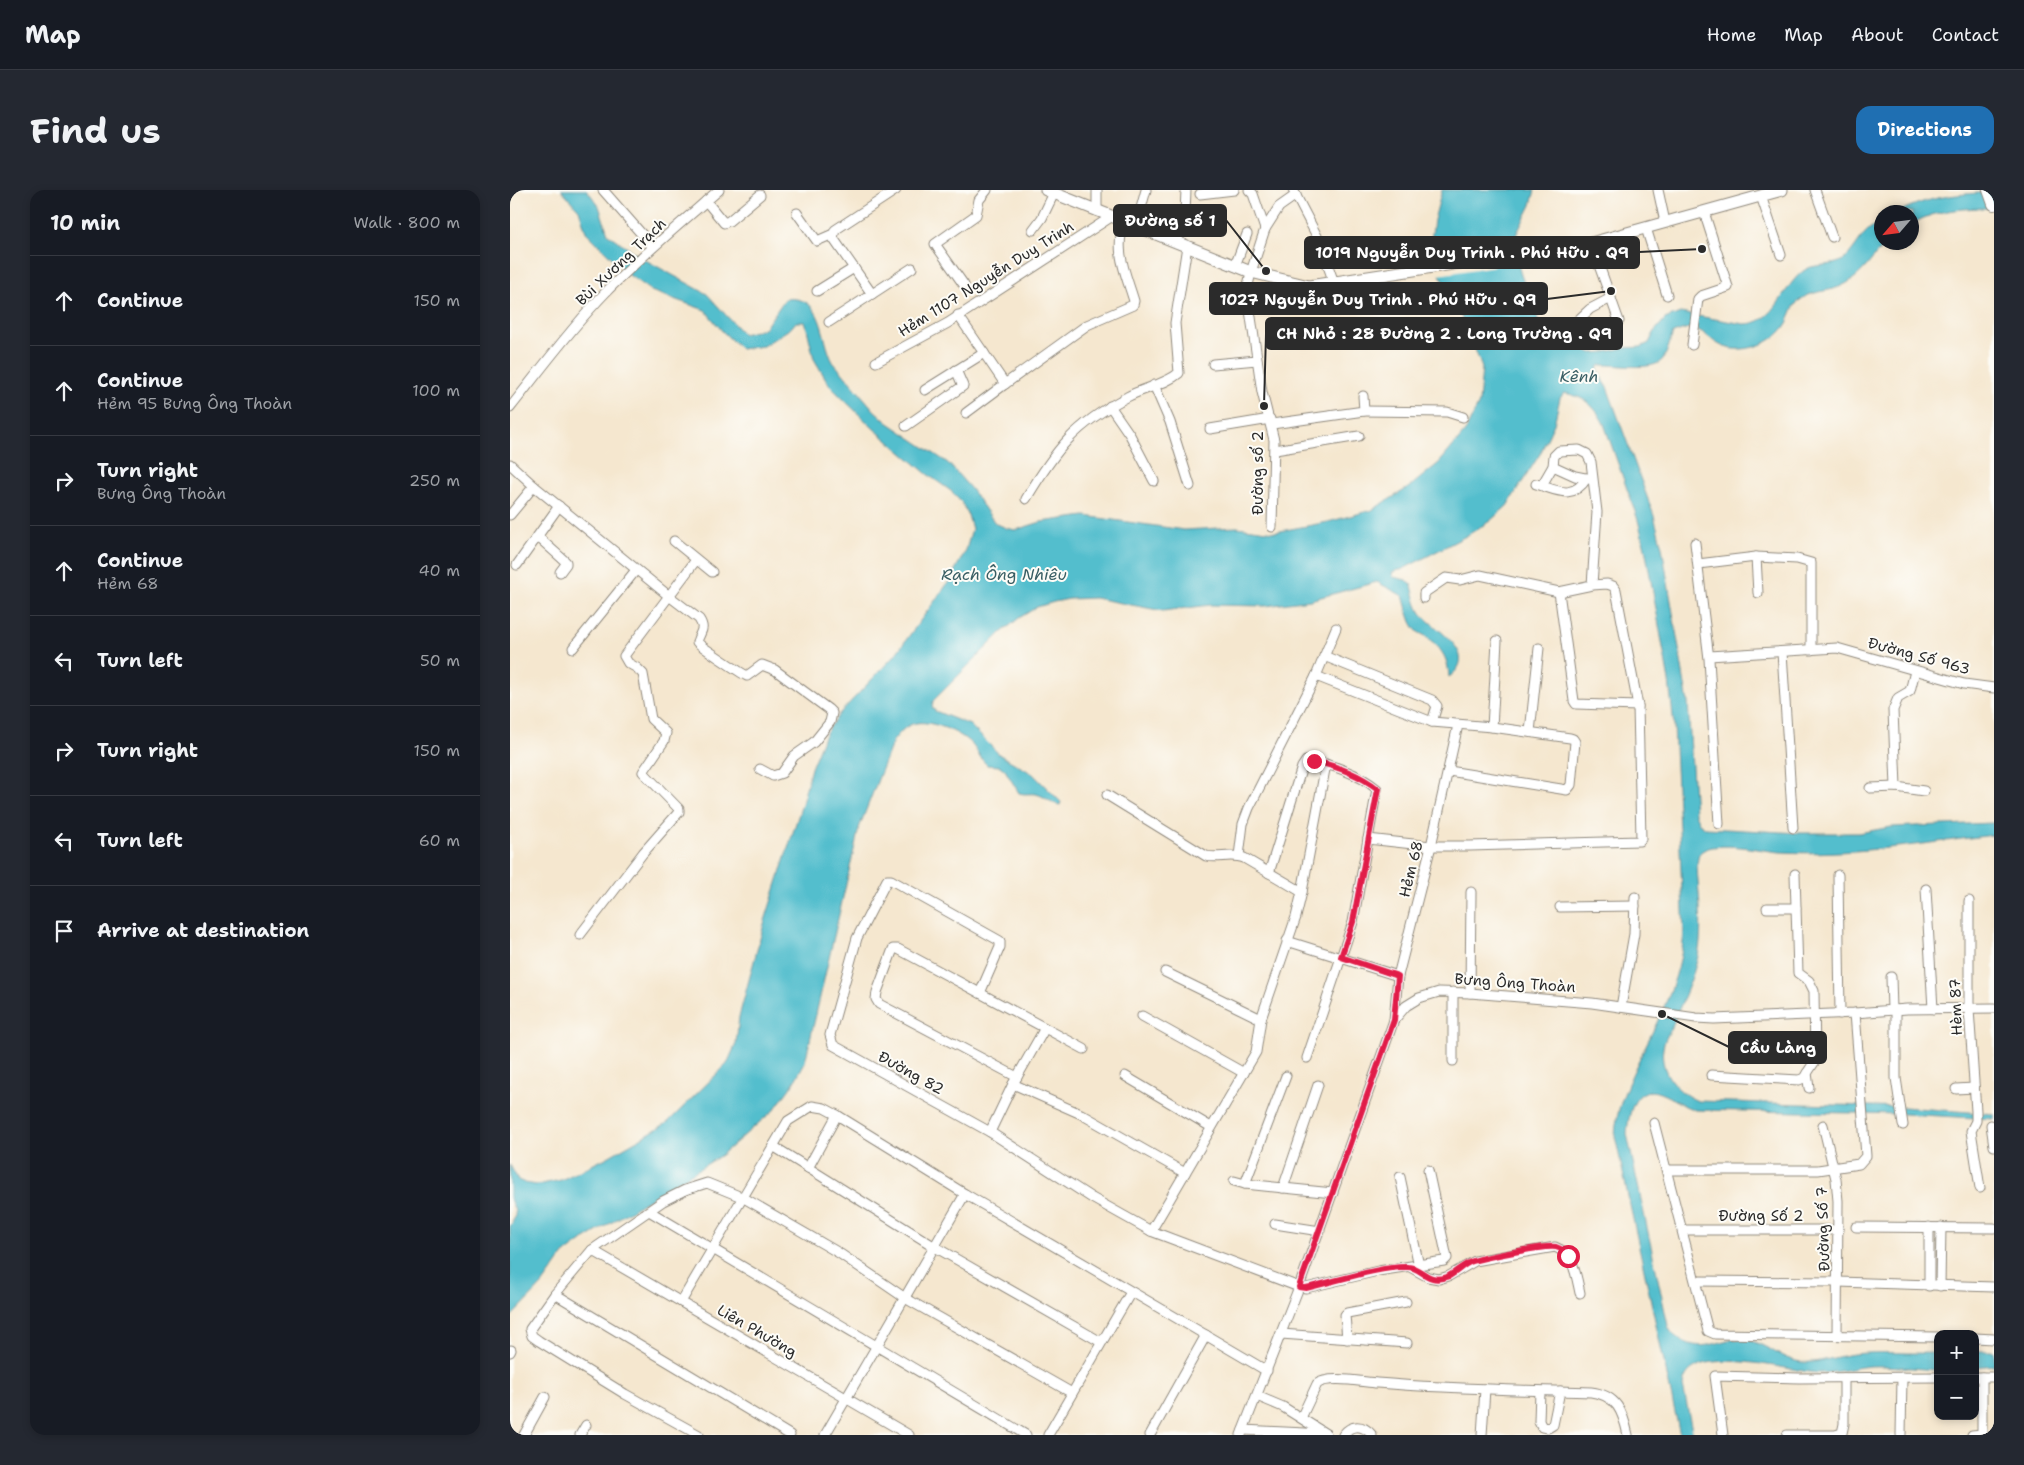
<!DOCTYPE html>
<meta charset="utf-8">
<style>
:root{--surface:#171b24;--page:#242831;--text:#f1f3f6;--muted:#9ea1a6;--line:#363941;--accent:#1f6fb2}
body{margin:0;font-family:"Shantell Sans",sans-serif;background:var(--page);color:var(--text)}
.controls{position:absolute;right:15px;bottom:15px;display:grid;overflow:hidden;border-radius:10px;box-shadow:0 2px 8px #0003}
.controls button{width:45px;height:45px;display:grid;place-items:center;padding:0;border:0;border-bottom:1px solid var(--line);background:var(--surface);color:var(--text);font:25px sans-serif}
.compass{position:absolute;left:1364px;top:15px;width:45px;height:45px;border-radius:50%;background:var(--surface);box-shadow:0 2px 8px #0003;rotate:242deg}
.stop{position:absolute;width:15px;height:15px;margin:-11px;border:4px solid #e11d48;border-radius:50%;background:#fff}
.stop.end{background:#e11d48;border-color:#fff;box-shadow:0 1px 5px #0008}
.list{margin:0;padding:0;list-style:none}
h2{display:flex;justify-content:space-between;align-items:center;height:65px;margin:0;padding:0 20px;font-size:21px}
h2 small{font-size:16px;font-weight:400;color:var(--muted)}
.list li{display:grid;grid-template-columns:32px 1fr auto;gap:15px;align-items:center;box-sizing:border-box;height:90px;padding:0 20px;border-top:1px solid var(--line)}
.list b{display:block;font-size:19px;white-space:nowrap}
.list p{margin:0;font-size:16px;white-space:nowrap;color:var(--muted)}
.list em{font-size:16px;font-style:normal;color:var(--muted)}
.icon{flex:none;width:28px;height:28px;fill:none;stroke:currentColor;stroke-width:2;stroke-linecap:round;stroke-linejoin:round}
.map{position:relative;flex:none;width:1484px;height:1245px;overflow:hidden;border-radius:15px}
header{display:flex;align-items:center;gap:30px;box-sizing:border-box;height:70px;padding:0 25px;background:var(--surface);border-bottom:1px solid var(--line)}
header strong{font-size:24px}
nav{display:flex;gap:28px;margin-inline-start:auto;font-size:18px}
.intro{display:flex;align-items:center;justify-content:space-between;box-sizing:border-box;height:120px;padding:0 30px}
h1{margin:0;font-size:35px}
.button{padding:12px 22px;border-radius:15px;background:var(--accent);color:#fff;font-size:18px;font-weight:700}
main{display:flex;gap:30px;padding:0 30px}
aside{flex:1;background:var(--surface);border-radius:15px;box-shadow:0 2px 8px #0003}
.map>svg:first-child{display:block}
.water{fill:#52becd;stroke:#3e747c}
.pier{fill:#f5e7cf}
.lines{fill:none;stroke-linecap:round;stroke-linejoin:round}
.minor-casing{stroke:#90897d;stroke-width:11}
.major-casing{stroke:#90897d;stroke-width:13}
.highway-casing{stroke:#90897d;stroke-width:14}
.minor{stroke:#fff;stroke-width:9}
.major{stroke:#fff;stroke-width:11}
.highway{stroke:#fff;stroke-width:12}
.route{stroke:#e11d48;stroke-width:6}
.labels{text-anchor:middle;stroke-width:4;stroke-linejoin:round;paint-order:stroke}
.street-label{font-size:15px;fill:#2b2b2b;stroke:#fdfcf7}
.water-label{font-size:16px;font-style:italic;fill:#395e64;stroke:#fdfcf7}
.leader{fill:none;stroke:#2b2b2b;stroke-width:2}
.callout-dot{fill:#2b2b2b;stroke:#fdfcf7;stroke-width:2}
.callout{fill:#2b2b2b;stroke:#2b2b2b;stroke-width:2}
.callout-label{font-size:16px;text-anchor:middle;font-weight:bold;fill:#fff}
</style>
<header>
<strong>Map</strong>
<nav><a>Home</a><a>Map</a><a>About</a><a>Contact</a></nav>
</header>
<div class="intro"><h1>Find us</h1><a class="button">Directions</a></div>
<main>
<aside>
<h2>10 min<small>Walk · 800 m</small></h2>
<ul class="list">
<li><svg class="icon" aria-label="ahead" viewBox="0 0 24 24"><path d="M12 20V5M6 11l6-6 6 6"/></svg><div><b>Continue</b></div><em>150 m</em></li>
<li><svg class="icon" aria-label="ahead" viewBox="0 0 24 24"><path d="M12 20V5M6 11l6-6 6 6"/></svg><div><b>Continue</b><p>Hẻm 95 Bưng Ông Thoàn</p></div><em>100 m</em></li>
<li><svg class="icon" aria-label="right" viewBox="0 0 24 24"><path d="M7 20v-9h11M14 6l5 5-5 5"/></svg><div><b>Turn right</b><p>Bưng Ông Thoàn</p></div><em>250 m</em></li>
<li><svg class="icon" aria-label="ahead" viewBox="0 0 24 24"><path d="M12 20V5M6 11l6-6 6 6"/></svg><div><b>Continue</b><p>Hẻm 68</p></div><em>40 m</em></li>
<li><svg class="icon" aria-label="left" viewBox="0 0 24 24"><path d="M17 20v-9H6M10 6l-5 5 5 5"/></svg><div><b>Turn left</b></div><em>50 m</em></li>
<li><svg class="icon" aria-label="right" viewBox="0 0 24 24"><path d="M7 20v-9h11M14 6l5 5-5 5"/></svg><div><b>Turn right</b></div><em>150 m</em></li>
<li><svg class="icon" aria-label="left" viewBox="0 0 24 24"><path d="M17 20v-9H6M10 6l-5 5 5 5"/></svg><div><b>Turn left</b></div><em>60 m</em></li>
<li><svg class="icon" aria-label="arrive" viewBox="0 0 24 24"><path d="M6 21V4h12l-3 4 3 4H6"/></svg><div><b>Arrive at destination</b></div></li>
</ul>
</aside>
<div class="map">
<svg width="1484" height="1245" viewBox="0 0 1484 1245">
<rect width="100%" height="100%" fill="#fdfcf7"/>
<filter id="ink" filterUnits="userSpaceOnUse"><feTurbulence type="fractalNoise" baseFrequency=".02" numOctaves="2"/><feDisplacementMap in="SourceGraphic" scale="10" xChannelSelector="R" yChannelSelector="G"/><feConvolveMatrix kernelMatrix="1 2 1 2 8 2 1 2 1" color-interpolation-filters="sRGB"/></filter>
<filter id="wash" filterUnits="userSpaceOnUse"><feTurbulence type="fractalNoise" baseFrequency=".0096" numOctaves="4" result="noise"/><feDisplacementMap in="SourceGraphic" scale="20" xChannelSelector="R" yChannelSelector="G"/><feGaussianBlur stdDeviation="1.12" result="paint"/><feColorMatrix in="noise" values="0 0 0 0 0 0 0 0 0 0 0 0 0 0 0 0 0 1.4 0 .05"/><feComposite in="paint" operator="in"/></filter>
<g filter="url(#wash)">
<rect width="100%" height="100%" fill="#f5e7cf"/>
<g class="water">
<path d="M 51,0 L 77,0 L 89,16 L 98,44 L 130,67 L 197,104 L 233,144 L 254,139 L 275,109 C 315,104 310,148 323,172 L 364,220 L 377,232 L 438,273 L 461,299 L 485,333 L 496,338 L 505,340 L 531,332 L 575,326 L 674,340 L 727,337 L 765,342 L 818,332 L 862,320 L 898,298 L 929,273 L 955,242 L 969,213 L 972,178 L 958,140 L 922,69 L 921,51 L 924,30 L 932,0 L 1025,0 L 1021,15 L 1002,53 L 1011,85 L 1036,150 L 1041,156 L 1045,155 L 1046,146 L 1051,144 L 1072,159 L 1082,163 L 1096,162 L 1114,158 L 1131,157 L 1139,153 L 1145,141 L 1155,129 L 1170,123 L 1234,134 C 1266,134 1271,99 1292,82 C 1303,72 1321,78 1333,70 C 1342,63 1348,51 1355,43 C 1359,38 1366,35 1371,32 L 1372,52 L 1375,53 C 1361,70 1351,88 1329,97 C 1316,102 1301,101 1290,110 C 1282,116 1281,125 1277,133 C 1269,148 1249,158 1232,159 C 1203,161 1199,140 1181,138 C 1176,138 1169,141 1163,143 C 1160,150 1158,162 1153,169 C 1144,182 1105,174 1091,175 L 1087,178 L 1097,197 L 1144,326 L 1152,357 L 1178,513 L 1185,624 L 1189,633 L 1196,638 L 1290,643 L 1349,643 L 1381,637 L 1484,633 L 1484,645 C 1414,653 1342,666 1271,662 C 1253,661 1207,650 1192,661 C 1188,664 1188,669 1187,674 C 1188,704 1194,736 1188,766 C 1183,789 1172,811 1163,834 C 1160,841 1154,850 1153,858 C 1149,883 1168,903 1188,911 L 1394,917 L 1484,924 L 1484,929 L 1394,924 L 1185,920 C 1172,916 1162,907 1150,903 C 1124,893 1118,926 1117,944 L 1158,1136 C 1161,1143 1164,1146 1171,1150 C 1196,1165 1213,1145 1237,1150 C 1256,1154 1273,1170 1291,1172 C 1308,1174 1326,1166 1344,1164 C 1371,1161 1400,1164 1428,1163 L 1428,1180 C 1404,1179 1382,1175 1359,1176 C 1342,1178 1326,1183 1309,1183 C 1282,1182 1176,1150 1173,1196 L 1183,1245 L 1170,1245 L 1105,946 C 1106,919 1116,898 1127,874 C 1147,831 1171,791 1174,742 L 1164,535 L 1159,491 L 1135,358 L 1128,330 L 1094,234 C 1084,215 1075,207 1054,203 L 1050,208 L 1044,234 L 1030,264 L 997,316 L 980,331 L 956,346 L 893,379 L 882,382 L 883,387 L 896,390 L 901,394 C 905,404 905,414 911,423 C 924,440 972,463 939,487 C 938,469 933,460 918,448 C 915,445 911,444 908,442 C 899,434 897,417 893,406 L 867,392 L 800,410 L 756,416 L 700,415 L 653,421 L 585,408 L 559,409 L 544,412 L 527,417 L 509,428 L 492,442 L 423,511 L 422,517 L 425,521 L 460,535 L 490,565 L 523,584 L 551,612 L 550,615 C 542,614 535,606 526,604 C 520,603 515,605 509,603 L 495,580 L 490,576 L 477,575 C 469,568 467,558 458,551 C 447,541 415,527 400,535 C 393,538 388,545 383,551 L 349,638 L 295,872 L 283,894 L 264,920 L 210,966 L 73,1050 L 54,1064 L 32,1095 L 0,1128 L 0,1037 C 10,1018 3,1023 0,1007 C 0,998 0,985 0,975 L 8,990 L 15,993 L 27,995 L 51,990 L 96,968 L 157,933 L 217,874 L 226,854 L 229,827 L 254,734 L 292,614 L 301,578 L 315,544 L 330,523 L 385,465 L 438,393 L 456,360 L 462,339 L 458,325 L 452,313 L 441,301 L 417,284 L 363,238 L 320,196 L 304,169 L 297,139 L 294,132 L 286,132 L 281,138 L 253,156 L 231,159 L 213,142 L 195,120 L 141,101 L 119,85 L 76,42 L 69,20 Z"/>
<path d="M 1484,2 L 1484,18 C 1456,18 1426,19 1402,34 L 1402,22 L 1389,22 C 1418,6 1451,4 1484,2 Z"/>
<polygon points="1465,1161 1484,1161 1484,1175 1465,1177"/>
</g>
<polygon class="pier" points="1007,61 1010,72 929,85 923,75"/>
</g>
<g filter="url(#ink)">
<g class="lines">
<defs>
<g id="minor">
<polyline points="93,0 143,57"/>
<polyline points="587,0 587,21"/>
<polyline points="739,0 743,4 755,39 741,82 737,100 752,202 764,250 762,337"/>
<polyline points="783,0 809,50 824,93"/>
<polyline points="1148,0 1155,32"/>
<polyline points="1305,0 1322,47"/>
<polyline points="690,4 724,0"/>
<polyline points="1251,6 1271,65"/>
<polyline points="196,11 214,33 219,31 250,5"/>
<polyline points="287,23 307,51 323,44"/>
<polyline points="626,36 636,0"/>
<polyline points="1136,38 1157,105"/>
<polyline points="755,39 769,17 786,5"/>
<polyline points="523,40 532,28 544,3"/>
<polyline points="666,51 675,23 676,0"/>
<polyline points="1081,53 1109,131"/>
<polyline points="725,76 737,44"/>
<polyline points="454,95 425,54 466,25 469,10 477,0"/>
<polyline points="307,101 344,78"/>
<polyline points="362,104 323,48 325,40 386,0"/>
<polyline points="448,125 495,194 456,223"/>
<polyline points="319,132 402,78"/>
<polyline points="1056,138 1065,133 1080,119 1101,108"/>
<polyline points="1182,155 1188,109 1191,106 1218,97 1194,22"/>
<polyline points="366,172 438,133 601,27"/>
<polyline points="703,174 747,170"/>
<path d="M 495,194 L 577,135 L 623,115 L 624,111 C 616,84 603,59 615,32"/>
<polyline points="644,195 660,232 680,296"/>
<polyline points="415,200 474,163"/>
<polyline points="600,216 620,245 644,291"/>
<path d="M 0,218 C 31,179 61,138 95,103 C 131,66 171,33 209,0"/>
<polyline points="854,221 937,222 953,227"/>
<polyline points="762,234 854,221 853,206"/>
<polyline points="396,236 453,196 446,180"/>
<polyline points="700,239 760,229"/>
<polyline points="765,260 849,246"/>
<polyline points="0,274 24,296 159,406 114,466 118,473 127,478 133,484 141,529 156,543 154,551 133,582 169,619 169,622 133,663 70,745"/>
<polyline points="1043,276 1065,286 1080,289"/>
<path d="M 1026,294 C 1047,300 1062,311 1077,288"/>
<polyline points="1032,295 1043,276 1044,266 1049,261 1069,260 1077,264 1081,272 1087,322 1082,395"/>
<path d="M 516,309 C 546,259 564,235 617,207 C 633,198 655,195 669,183 L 665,133 L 677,56"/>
<polyline points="0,325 24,296"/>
<polyline points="28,347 56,372 56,374 50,382"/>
<polyline points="164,351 202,382"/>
<polyline points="1185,353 1199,469 1209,634"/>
<polyline points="1246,367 1248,403"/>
<path d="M 186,370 L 159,406 L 189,429 C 196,440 190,441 187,452 C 189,455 231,483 237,486 L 252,475 L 265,480 L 318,519 L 322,523 L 320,532 L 304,552 L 284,566 L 272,583 L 263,586 L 250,579"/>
<polyline points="1188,374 1246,367 1287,369 1301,373 1301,460"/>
<polyline points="7,375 49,316"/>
<polyline points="1049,402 1064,511 1066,514 1128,516"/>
<polyline points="63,458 126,380"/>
<polyline points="1272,462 1283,638"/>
<polyline points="814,466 922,510 927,516 922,532"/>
<polyline points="1199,466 1327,458 1454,494 1484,498"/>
<polyline points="806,486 922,532 982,537 1060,548 1063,549 1065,552 1061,595 1057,600 939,581"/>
<polyline points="982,537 987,451"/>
<polyline points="1020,542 1029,458"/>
<polyline points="1386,597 1383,520 1388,508 1400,501 1405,481"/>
<polyline points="1360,598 1386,597 1414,601"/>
<path d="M 597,605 L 696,666 C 709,669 721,663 734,668 L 792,702"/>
<polyline points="858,649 921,656 960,656 1129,651 1131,649 1128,516 1106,400 1103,396 1097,394 1082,395 1049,402 970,385 950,390 936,388 914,403 914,408"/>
<polyline points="729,666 733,634 739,618 806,486 826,438"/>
<path d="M 759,683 L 792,577 L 796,571 C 818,572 851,585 867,599 L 843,732 L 797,868"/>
<polyline points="1328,685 1330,824"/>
<polyline points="1416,699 1423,819"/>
<polyline points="1459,711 1459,819 1466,921 1466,931 1461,941 1470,998"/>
<polyline points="1050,717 1125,716"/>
<polyline points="1257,718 1286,718"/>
<polyline points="777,751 888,786"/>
<polyline points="655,782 751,829"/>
<polyline points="1381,787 1382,820"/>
<polyline points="470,803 490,757 490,751 381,690 377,690 347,748 320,845 323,855 480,942 582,1008 641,1041 789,1097 796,1098 868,1081 934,1071 937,1068 918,980"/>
<polyline points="960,803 961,702"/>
<polyline points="1111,817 1124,744 1125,707"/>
<polyline points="1386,820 1386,888 1393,935"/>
<polyline points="632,826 734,883"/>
<polyline points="884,830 888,786 921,656 948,535"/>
<polyline points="943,871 943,802"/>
<polyline points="1297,883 1299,898"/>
<polyline points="1201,885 1289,890 1294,888 1305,871 1304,801 1299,791 1288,783 1285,684"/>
<polyline points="615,886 701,937"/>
<polyline points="507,887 369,814 366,809 367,802 383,759 388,759 574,859"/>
<polyline points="503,894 571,924 675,983"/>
<polyline points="1446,899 1464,898"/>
<polyline points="1144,933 1198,1141 1205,1144 1428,1147"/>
<polyline points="1313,935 1326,989 1328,1011 1327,1145"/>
<polyline points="1481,935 1484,956"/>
<polyline points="480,942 503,894 535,838"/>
<polyline points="263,956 425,1057 591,1152"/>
<polyline points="298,978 327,925"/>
<polyline points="1157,980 1308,980 1349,974 1356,966 1345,823"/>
<polyline points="890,987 909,1076"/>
<polyline points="724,991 735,994 823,1003"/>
<polyline points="735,994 776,886"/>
<polyline points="773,998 808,895"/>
<polyline points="139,1021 516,1245"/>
<polyline points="765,1034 810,1041"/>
<polyline points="1346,1037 1484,1038"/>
<polyline points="1173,1040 1329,1040"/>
<polyline points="641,1041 746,862 751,829 786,727 792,702 816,574"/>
<polyline points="82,1060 399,1245"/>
<path d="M 900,1077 L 918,1087 L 929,1089 L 939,1086 L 965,1071 L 1045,1057 C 1064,1064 1066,1085 1070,1103"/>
<polyline points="1186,1091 1328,1092 1484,1097"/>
<polyline points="1419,1096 1419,1037"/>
<polyline points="1430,1096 1431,1037"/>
<polyline points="45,1104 280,1245"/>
<polyline points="171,1112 278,931 302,916 314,918 327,925 455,1004 757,1181"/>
<polyline points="771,1144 897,1153"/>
<polyline points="1465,1148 1484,1149"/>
<polyline points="837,1149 835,1125 837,1123 896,1112"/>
<polyline points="0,1162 1,1160"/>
<polyline points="1465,1187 1484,1187"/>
<polyline points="1472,1187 1472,1245"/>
<polyline points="1030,1201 1029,1231 1032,1237 1038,1238 1043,1235 1050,1201"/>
<polyline points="747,1206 773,1217 816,1244"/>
<path d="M 791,1228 L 807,1194 C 818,1185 852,1192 867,1193 C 938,1199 1010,1200 1081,1202 C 1107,1205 1113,1222 1118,1245"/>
<polyline points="733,1240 816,1244"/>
<polyline points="14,1245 35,1207"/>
<polyline points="70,1245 76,1235"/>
<polyline points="189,1245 115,1204 29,1151 22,1146 20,1139 45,1104 82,1060 153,1011 175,1000 197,993 234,1008 329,1063 395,1108 562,1203"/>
<polyline points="315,1245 455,1004"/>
<polyline points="538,1245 621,1102"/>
<polyline points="640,1245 696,1145"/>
<polyline points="731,1245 789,1097 884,830 896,816 909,808 929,802 960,803 1082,813 1186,828 1204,829 1345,823 1397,819 1484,818"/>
<path d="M 833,1245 C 841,1234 853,1234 862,1245"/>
<polyline points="972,1245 975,1199"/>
<polyline points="1213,1245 1205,1186 1289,1188 1428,1187"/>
<polyline points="1277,1245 1325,1245 1332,1243 1334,1234 1334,1188"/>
<polyline points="1391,1245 1392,1187"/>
<polyline points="1462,1245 1472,1244"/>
</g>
<polyline id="major" points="536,0 741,82 799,96 1081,53 1272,0"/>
<polyline id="highway" points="1479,0 1484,14"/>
</defs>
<use href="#minor" class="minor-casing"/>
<use href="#major" class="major-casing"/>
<use href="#highway" class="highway-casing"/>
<use href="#minor" class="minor"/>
<use href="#major" class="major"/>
<use href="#highway" class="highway"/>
</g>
</g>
<g class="lines" filter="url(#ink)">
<path class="route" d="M 804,571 C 826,576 850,585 868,599 L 843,732 L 831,767 L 888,786 L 884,830 L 789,1097 L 796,1098 C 824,1092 870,1076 898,1077 C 912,1077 916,1094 937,1087 C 946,1083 953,1074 963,1071 C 977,1067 1034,1055 1046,1057 C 1052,1059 1056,1061 1058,1066"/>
</g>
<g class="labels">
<g class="street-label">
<text transform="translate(111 72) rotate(-44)" y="5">Bùi Xương Trạch</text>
<text transform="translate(476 89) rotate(-32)" y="5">Hẻm 1107 Nguyễn Duy Trinh</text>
<text transform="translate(748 283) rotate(-90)" y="5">Đường số 2</text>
<text transform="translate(1409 466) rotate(15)" y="5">Đường Số 963</text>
<text transform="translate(901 679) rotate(-76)" y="5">Hẻm 68</text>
<text transform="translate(1005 793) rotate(4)" y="5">Bưng Ông Thoàn</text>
<text transform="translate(1446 817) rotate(-92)" y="5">Hèm 87</text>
<text transform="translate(401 883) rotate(29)" y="5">Đường 82</text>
<text x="1251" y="1031">Đường Số 2</text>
<text transform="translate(1313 1039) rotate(-92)" y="5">Đường Số 7</text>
<text transform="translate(247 1141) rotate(30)" y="5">Liên Phường</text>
</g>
<g class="water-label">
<text x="1069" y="192">Kênh</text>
<text x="494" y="390">Rạch Ông Nhiêu</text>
</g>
</g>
<path class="leader" d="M756 81L716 30M1192 59L1129 62M1101 101L1037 109M754 216L756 144M1152 824L1219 857"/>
<g class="callout-dot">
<circle cx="756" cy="81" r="5"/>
<circle cx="1192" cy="59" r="5"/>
<circle cx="1101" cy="101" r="5"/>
<circle cx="754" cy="216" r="5"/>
<circle cx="1152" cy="824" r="5"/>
</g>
<g class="callout">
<rect x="604" y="15" width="112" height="31" rx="5"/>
<rect x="795" y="47" width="334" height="31" rx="5"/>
<rect x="700" y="93" width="337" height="31" rx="5"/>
<rect x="756" y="128" width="356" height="31" rx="5"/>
<rect x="1219" y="842" width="97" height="31" rx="5"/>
</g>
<g class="callout-label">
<text x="660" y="36">Đường số 1</text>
<text x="962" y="68">1019 Nguyễn Duy Trinh . Phú Hữu . Q9</text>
<text x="868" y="115">1027 Nguyễn Duy Trinh . Phú Hữu . Q9</text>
<text x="934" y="149">CH Nhỏ : 28 Đường 2 . Long Trường . Q9</text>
<text x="1268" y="863">Cầu Làng</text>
</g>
</svg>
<div class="controls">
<button>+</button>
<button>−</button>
</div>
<svg class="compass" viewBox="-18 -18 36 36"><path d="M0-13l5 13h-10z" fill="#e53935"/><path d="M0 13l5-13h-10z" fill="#9ea1a6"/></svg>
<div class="stop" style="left:1058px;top:1066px"></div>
<div class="stop end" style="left:804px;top:571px"></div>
</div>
</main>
